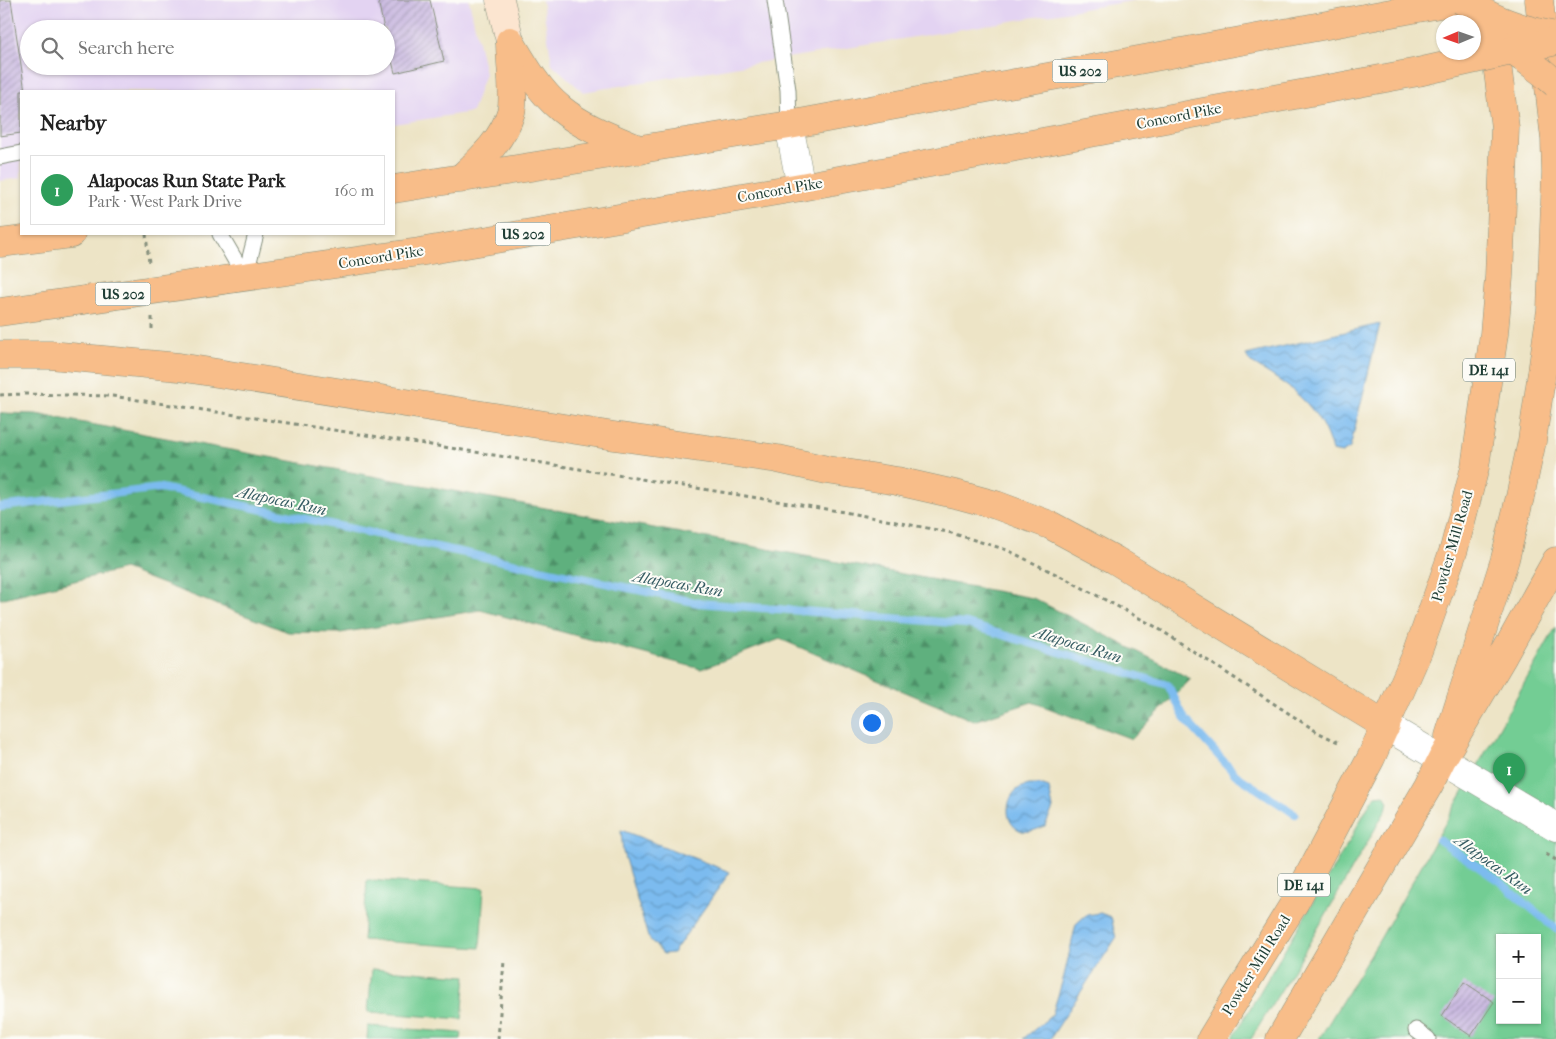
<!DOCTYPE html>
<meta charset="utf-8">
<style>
:root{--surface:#fff;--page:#f2f2f2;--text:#222;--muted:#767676;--line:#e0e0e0;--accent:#1f6fb2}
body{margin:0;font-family:"IM FELL French Canon",serif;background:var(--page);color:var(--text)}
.controls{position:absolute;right:15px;bottom:15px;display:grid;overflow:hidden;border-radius:0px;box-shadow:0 1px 4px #0004}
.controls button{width:45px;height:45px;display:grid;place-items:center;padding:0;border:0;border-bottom:1px solid var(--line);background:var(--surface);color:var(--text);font:25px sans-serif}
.compass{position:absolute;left:1436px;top:15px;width:45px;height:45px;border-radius:50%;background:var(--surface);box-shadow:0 1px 4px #0004;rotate:268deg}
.you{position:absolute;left:871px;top:722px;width:18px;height:18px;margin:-12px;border:4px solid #fff;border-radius:50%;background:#1a73e8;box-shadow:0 0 0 8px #1a73e833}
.badge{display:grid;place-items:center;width:32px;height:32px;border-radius:50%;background:var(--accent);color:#fff;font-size:16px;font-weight:700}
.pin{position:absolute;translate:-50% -41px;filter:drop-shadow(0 1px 2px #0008)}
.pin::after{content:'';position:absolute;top:26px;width:18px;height:15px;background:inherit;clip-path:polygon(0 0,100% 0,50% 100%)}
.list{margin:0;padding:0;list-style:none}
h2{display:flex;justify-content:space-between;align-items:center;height:65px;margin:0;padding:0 20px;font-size:21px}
h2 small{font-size:16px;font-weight:400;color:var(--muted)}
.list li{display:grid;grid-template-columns:32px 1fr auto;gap:15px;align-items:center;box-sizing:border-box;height:70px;margin:0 10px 10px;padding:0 10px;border:1px solid var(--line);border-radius:0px}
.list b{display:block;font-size:19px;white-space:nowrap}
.list p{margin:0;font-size:16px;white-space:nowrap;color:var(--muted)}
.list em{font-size:16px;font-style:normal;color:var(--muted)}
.icon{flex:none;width:28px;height:28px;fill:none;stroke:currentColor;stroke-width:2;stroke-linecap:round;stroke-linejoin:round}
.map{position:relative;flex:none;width:1556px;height:1039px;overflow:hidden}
.search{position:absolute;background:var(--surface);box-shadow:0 1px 4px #0004;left:20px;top:20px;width:375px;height:55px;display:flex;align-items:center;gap:12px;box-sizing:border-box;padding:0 18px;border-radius:28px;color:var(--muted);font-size:19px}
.panel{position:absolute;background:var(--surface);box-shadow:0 1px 4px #0004;left:20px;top:90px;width:375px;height:145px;border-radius:0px}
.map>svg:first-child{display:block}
.built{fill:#e3d3f2;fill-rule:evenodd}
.green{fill:#73cd94;stroke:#498564;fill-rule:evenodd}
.forest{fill:url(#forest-firs);stroke:#3e7659}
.water{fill:url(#water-waves);stroke:#4d7c92}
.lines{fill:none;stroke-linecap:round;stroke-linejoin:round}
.stream{stroke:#7bbbef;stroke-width:8}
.building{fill:url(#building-hatch)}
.service-casing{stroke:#86907d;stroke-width:17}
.minor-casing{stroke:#86907d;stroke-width:29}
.tertiary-casing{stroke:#86907d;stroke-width:29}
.secondary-casing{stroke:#86907d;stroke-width:29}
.primary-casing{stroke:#86907d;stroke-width:29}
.trunk-casing{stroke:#86907d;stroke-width:29}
.path{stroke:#86907d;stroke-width:3;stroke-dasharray:4 4;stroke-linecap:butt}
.service{stroke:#fff;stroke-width:15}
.minor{stroke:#fff;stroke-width:28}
.tertiary{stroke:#fff;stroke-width:28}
.secondary{stroke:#fce5d0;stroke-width:28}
.primary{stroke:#f8bd89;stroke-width:28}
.trunk{stroke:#f8bd89;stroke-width:28}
.trunk-bridge-casing{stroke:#86907d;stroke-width:29;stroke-linecap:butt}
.trunk-bridge{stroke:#f8bd89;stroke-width:28}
.labels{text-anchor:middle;stroke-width:4;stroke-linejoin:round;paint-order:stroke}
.shield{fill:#fdfcf7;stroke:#62766e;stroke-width:1}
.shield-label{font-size:14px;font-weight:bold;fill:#1f3d34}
.street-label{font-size:15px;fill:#1f3d34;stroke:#fdfcf7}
.water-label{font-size:16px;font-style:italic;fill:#365c63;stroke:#fdfcf7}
</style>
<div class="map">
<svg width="1556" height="1039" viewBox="0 0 1556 1039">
<defs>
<pattern id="forest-firs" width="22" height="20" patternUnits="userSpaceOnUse" patternTransform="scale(1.25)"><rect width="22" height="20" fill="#5eb07e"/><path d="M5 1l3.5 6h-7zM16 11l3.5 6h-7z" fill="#4d9068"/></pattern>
<pattern id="water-waves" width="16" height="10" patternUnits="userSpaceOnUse" patternTransform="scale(1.25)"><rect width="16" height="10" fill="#7bbbef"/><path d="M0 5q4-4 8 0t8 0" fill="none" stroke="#6499c2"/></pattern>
<pattern id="building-hatch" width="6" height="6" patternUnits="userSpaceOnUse" patternTransform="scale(1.25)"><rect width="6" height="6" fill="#c6b4df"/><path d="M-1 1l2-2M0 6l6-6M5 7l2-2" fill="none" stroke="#a094b6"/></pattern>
</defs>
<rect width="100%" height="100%" fill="#fdfcf7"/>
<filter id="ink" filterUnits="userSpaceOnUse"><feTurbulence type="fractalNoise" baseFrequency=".02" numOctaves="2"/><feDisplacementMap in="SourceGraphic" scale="10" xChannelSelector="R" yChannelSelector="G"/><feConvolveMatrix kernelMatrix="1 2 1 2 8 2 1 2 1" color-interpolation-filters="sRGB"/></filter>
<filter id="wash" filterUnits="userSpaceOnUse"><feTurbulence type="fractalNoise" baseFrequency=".0096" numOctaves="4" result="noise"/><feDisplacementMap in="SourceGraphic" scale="20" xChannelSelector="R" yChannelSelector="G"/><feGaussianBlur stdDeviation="1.12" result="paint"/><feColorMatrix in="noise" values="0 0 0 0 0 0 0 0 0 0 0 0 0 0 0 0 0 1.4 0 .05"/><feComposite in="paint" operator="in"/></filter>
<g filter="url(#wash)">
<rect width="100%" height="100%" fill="#ede4c6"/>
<g class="built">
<path d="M 0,0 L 469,0 L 485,73 L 472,112 L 394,124 L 394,91 L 21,91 L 21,178 L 0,181 ZM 29,29 L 386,29 L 386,66 L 29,66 Z"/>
<polygon points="542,0 1137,0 583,92 552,64"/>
</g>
<g class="green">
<path d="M 1556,627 L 1556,1039 L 1319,1039 L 1380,939 ZM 1500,938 L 1537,938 L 1537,1020 L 1500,1020 Z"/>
<polygon points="1384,795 1388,802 1386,810 1299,961 1251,1039 1232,1039 1347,845 1371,801 1376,796"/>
<polygon points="367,880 484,888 480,948 363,940"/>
<polygon points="372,969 466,976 462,1019 368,1012"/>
<polygon points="368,1026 462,1033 461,1039 367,1039"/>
</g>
<polygon class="forest" points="0,413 36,414 1033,598 1191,679 1132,739 1032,702 974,721 780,639 701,669 480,610 340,633 288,632 124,569 0,599"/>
<g class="water">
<path d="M 1380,324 L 1350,448 L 1342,453 L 1332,451 C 1321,405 1288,385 1250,362 L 1246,355 Z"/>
<path d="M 1029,785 L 1040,785 L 1049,788 L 1053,808 L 1045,826 C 1038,829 1029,833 1022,831 C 1003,825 1005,798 1018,789 C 1021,787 1026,786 1029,785 Z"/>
<polygon points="621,830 730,872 673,953 663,954 648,937 623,852"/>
<polygon points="1100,913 1111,917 1116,938 1050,1039 1023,1039 1052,1015 1064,976 1076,924 1086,915"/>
</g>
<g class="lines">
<g class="stream">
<polyline points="0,507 161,488 699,603 967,624 1168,685 1185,719 1236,775 1295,814"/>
<polyline points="1439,840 1499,881 1556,929"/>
</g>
</g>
<g id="blocks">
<g class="building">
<polygon points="0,0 11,0 25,91 21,91 21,133 0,136"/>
<polygon points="378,0 430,0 444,61 395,73 386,37 386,29 384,29"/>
<polygon points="1464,982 1494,1002 1471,1036 1442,1016"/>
</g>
</g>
</g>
<g filter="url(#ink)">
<use href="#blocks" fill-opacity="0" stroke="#86907d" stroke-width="1"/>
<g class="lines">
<defs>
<g id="service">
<polyline points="775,0 788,90 789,125"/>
<polyline points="0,157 21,153"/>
<polyline points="220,234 245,277"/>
<polyline points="245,277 256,234"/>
<polyline points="1416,1030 1428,1039"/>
</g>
<polyline id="minor" points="789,125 801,187"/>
<polyline id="tertiary" points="1386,726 1556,827"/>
<polyline id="secondary" points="500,0 510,41"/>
<polyline id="primary" points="1449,736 1505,559 1520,497 1532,441 1551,310 1556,173 1555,139 1539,0"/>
<g id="trunk">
<path d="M 510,41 C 524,65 539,91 561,109 C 584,128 613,138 641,150"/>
<path d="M 460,179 C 480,160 503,140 511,112 C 515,98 510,59 510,43"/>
<polyline points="394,189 789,125 1461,0"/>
<polyline points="0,243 71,234"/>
<polyline points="0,312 419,252 801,187 1418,72"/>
<polyline points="0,355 50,355 179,367 614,436 778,459 827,470 897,481 959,495 996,505 1050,525 1115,560 1386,726"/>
<polyline points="1211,1039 1295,902 1371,758 1418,651 1454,549 1475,467 1494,334 1499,277 1505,128 1493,31"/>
<polyline points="1280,1039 1429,785 1442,759 1503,656 1556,561"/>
</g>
</defs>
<use href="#service" class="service-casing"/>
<use href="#minor" class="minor-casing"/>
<use href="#tertiary" class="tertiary-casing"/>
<use href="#secondary" class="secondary-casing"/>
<use href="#primary" class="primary-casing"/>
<use href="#trunk" class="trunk-casing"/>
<g class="path">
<polyline points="146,234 149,263"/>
<polyline points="152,317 152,331"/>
<polyline points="0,395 24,394 112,396 444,447 844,512 948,532 1007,550 1066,579 1156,627 1319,733 1338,742"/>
<polyline points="1546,854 1556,860"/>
<polyline points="498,1039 504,961"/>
</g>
<use href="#service" class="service"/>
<use href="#minor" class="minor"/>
<use href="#tertiary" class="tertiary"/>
<use href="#secondary" class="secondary"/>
<use href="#primary" class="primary"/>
<use href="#trunk" class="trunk"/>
<defs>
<g id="trunk-bridge">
<path d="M 1461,0 C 1495,20 1518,29 1556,36"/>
<path d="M 1474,30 C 1504,44 1532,62 1556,84"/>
<polyline points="1418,72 1556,41"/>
</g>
</defs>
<use href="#trunk-bridge" class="trunk-bridge-casing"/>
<use href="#trunk-bridge" class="trunk-bridge"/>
</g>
</g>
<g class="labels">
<g class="shield">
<rect x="1052.5" y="59.5" width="55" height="23" rx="4"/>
<rect x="495.5" y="222.5" width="55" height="23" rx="4"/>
<rect x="95.5" y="282.5" width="55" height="23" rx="4"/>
<rect x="1463" y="358.5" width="52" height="23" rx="4"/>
<rect x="1278" y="873.5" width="52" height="23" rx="4"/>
</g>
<g class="shield-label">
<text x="1080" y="76">US 202</text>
<text x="523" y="239">US 202</text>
<text x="123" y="299">US 202</text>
<text x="1489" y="375">DE 141</text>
<text x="1304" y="890">DE 141</text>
</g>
<g class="street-label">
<text transform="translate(1179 116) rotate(-11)" y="5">Concord Pike</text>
<text transform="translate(780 190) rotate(-10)" y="5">Concord Pike</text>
<text transform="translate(381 257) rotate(-9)" y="5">Concord Pike</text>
<text transform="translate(1452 546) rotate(-74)" y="5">Powder Mill Road</text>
<text transform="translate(1256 965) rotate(-58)" y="5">Powder Mill Road</text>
</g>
<g class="water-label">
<text transform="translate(282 500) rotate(12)" y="6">Alapocas Run</text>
<text transform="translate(678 583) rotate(10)" y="6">Alapocas Run</text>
<text transform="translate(1078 644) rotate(17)" y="6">Alapocas Run</text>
<text transform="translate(1494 864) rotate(36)" y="6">Alapocas Run</text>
</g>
</g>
</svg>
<div class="controls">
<button>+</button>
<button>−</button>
</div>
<svg class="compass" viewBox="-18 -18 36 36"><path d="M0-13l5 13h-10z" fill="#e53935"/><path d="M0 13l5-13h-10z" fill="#767676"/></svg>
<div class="you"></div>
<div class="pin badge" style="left:1509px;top:794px;background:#2e9e5b">1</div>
<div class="search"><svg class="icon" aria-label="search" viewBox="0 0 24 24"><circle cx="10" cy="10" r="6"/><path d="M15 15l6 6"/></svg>Search here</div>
<section class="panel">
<h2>Nearby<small></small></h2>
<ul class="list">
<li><span class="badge" style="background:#2e9e5b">1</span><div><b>Alapocas Run State Park</b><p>Park · West Park Drive</p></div><em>160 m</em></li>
</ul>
</section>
</div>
